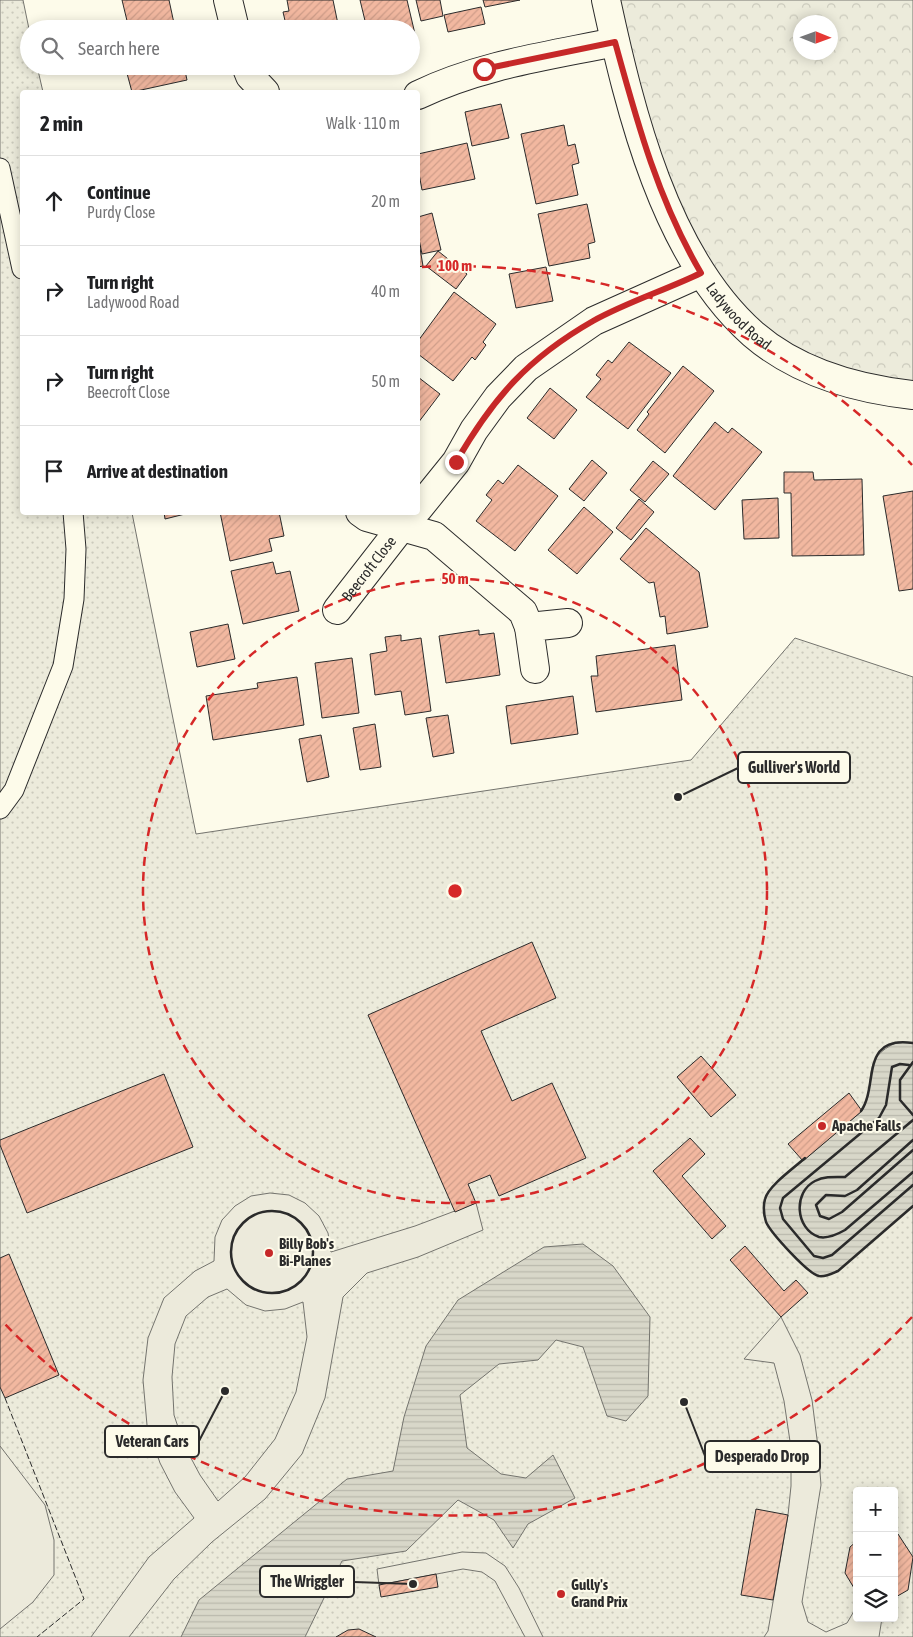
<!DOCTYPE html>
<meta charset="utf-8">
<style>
:root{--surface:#fff;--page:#f6f6f6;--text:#202124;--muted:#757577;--line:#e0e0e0}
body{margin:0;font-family:"Asap Condensed",sans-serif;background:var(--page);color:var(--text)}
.controls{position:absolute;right:15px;bottom:15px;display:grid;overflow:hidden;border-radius:5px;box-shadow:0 2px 12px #0003}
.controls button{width:45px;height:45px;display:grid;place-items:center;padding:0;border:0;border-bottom:1px solid var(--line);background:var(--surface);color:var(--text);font:25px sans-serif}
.compass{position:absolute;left:793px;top:15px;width:45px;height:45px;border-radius:50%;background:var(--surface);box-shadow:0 2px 12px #0003;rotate:91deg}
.stop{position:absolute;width:15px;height:15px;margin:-11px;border:4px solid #c62828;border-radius:50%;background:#fff}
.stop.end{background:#c62828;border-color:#fff;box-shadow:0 1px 5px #0008}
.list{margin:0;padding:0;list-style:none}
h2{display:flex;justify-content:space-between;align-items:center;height:65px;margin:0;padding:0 20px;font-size:21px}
h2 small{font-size:16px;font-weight:400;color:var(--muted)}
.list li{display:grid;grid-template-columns:32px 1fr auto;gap:15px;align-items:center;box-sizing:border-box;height:90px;padding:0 20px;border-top:1px solid var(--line)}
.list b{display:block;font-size:19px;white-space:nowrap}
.list p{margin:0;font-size:16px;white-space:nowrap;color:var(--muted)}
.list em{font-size:16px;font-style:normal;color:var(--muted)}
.icon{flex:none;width:28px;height:28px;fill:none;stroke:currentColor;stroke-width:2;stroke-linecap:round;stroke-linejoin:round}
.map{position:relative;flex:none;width:913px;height:1637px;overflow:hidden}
.search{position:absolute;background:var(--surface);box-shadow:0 2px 12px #0003;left:20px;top:20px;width:400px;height:55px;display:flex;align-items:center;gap:12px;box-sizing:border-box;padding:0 18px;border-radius:28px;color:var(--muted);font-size:19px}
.panel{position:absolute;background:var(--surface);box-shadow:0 2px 12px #0003;left:20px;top:90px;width:400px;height:425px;border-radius:5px}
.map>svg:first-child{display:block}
.forest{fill:url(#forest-crowns);stroke:#74746e;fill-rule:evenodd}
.park{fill:url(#park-dots);stroke:#74746e;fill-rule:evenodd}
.parking{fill:#eceadb;stroke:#74746e;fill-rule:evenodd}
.water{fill:url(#water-rules);stroke:#74746e}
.building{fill:url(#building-hatch);stroke:#2b2b2b}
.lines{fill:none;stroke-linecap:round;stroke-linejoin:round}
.service-casing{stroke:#2b2b2b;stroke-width:21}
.minor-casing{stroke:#2b2b2b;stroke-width:30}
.service{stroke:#fdfbea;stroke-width:19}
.minor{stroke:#fdfbea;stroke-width:28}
.fence{stroke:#2b2b2b;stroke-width:1;stroke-dasharray:6 2.5;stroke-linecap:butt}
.wall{stroke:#2b2b2b;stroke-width:2.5}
.route{stroke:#c62828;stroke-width:6}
.ring{fill:none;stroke:#d62828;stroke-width:2.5;stroke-dasharray:9 6}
.poi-dot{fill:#c62828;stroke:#fdfbea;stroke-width:2}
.labels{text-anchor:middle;stroke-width:4;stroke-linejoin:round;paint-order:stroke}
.street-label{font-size:15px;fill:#2b2b2b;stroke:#fdfbea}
.poi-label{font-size:15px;font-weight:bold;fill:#2b2b2b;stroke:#fdfbea;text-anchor:start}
.centre{fill:#d62828;stroke:#fdfbea;stroke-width:2.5}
.ring-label{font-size:15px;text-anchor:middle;font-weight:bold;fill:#d62828;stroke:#fdfbea;stroke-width:4;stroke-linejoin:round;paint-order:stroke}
.leader{fill:none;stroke:#2b2b2b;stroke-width:2}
.callout-dot{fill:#2b2b2b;stroke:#fdfbea;stroke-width:2}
.callout{fill:#fdfbea;stroke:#2b2b2b;stroke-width:2}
.callout-label{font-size:16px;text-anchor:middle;font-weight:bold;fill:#2b2b2b}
</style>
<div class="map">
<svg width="913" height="1637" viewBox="0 0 913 1637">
<defs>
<pattern id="forest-crowns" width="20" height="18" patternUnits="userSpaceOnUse" patternTransform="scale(1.25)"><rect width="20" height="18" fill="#ecebdb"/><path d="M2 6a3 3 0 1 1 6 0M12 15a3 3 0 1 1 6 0" fill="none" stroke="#cbcabc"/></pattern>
<pattern id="park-dots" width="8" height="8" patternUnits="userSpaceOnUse" patternTransform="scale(1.25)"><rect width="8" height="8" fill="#ecebdb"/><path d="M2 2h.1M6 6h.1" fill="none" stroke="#cbcabc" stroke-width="1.8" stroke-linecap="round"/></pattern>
<pattern id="water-rules" width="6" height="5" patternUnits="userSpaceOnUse" patternTransform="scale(1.25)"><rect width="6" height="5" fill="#d8d7c9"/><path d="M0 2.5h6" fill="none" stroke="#bab9ad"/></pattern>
<pattern id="building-hatch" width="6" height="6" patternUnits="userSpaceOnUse" patternTransform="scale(1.25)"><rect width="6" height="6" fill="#f2b8a0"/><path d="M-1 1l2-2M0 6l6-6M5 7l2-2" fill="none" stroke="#d09e8a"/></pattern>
</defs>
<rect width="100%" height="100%" fill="#fdfbea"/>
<path class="forest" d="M 608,0 L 913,0 L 913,384 L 782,354 L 701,273 ZM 800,22 L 830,22 L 830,52 L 800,52 Z"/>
<path class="park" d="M 0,0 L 23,0 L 29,29 L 29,66 L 37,66 L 43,92 L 22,92 L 22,512 L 132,513 L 196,834 L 691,760 L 795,638 L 913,677 L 913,1637 L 0,1637 ZM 857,1491 L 894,1491 L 894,1618 L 857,1618 Z"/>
<g class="parking">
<path d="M 270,1193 L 289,1195 L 305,1203 L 319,1216 L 328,1233 L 331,1252 L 415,1226 L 476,1203 L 483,1230 L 418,1257 L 367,1273 L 343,1297 L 325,1398 L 302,1454 L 265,1499 L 212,1542 L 174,1579 L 129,1637 L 91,1637 L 149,1557 L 194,1518 L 175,1492 L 160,1463 L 147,1425 L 143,1380 L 148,1338 L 164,1298 L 195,1271 L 214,1261 L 215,1237 L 222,1220 L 235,1206 L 251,1196 ZM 227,1289 L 246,1305 L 265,1311 L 285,1309 L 303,1302 L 307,1337 L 296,1392 L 275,1439 L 245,1477 L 218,1501 L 200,1475 L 184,1445 L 174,1415 L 172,1377 L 175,1344 L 186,1316 L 208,1297 Z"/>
<polygon points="781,1317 800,1355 812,1400 818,1447 821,1485 802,1602 808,1622 826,1632 847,1623 857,1606 857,1618 882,1618 879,1637 764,1637 768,1631 788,1515 791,1486 791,1448 784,1401 774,1363 744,1359"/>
<polygon points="0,1446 45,1505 54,1540 54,1575 33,1602 0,1629"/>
<polygon points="462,1552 486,1553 505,1566 519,1588 543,1637 525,1637 495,1581 482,1572 463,1569 379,1585 377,1569"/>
</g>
<g class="water">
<path d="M 898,1042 L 913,1043 L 913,1206 L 838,1271 C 831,1274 826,1277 819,1276 C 809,1274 773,1234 767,1224 C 760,1211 765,1197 772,1187 L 862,1111 C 878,1081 858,1059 898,1042 Z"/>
<polygon points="583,1244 613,1266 650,1317 648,1396 626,1421 607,1416 583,1347 556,1340 538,1360 499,1364 460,1395 467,1448 501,1474 526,1478 553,1455 575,1498 528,1524 513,1548 494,1520 458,1500 406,1551 342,1561 305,1637 181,1637 199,1600 347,1479 393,1471 404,1417 426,1346 458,1300 544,1247"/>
</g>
<g class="building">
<polygon points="122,0 169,0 175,28 129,29"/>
<polygon points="287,0 333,0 339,29 287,29 283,12 289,11"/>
<polygon points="360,0 407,0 415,34 411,35 411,29 367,29"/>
<polygon points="416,0 440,0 443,16 421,21"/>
<polygon points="483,0 520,0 485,7"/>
<polygon points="481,7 485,24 448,32 444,15"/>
<polygon points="125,66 184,66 187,80 132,92"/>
<polygon points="501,104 509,138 472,146 465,112"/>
<polygon points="564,125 568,146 575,144 579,163 572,165 578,195 536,204 521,134"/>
<polygon points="467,143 475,179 422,190 418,168 418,154"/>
<polygon points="587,204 595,242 588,244 590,258 549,266 538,214"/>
<polygon points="432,213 441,250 422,254 418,234 418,217"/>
<polygon points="418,236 423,266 418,267"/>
<polygon points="438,251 467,274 456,289 426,266"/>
<polygon points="546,267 553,301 516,308 509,274"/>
<polygon points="454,292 496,324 483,342 486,345 475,360 472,357 453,381 418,354 418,341"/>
<polygon points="629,342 671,373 628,429 586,397 601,379 596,375 608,360 612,363"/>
<polygon points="683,366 714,391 665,453 637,430 649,414 647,412"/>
<polygon points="418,377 440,394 418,423"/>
<polygon points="550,388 577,410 554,439 527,418"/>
<polygon points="715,422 728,433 732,428 762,452 715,510 673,476"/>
<polygon points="592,460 607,473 584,501 569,489"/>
<polygon points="653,461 669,474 645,502 630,490"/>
<polygon points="518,465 558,496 515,551 476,521 492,500 486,495 498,480 503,484"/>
<polygon points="784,472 813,472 814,480 862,479 864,555 792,556 791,493 784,493"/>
<polygon points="913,491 913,589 899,591 883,496"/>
<polygon points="778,498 779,538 744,539 742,500"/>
<polygon points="639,499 654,512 631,540 616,528"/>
<polygon points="584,507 613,532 577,574 548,550"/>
<polygon points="164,512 193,512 165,519"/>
<polygon points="220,512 279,512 284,536 269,539 272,551 230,561"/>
<polygon points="646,528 699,572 708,627 667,634 665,616 660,617 654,582 649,583 620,559"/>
<polygon points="273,562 276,574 290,571 299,611 243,624 231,571"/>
<polygon points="228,624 235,659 197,667 190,632"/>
<polygon points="479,630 479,635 494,633 500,675 446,683 439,636"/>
<polygon points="401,635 401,641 421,638 431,711 405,715 401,691 375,695 370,654 387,651 385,637"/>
<polygon points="675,645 682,700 596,712 591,676 598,676 596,656"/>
<polygon points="352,658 359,713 322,718 315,663"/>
<polygon points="297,677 304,725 213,740 206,696 258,688 257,683"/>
<polygon points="573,696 578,734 511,744 506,706"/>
<polygon points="448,715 454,753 433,757 426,718"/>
<polygon points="375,724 381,767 360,770 353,728"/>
<polygon points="321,735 329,777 307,782 299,739"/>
<polygon points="532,942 556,998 481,1031 512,1101 552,1083 586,1158 499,1196 490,1175 468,1184 476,1203 455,1212 368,1015"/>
<polygon points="701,1056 736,1095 711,1117 677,1077"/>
<polygon points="164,1074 193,1147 27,1213 0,1145 0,1140"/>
<polygon points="849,1093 862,1111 803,1161 788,1144"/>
<polygon points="690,1138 705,1154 682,1176 726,1226 712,1239 653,1171"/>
<polygon points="745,1246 784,1291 796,1280 808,1293 781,1317 730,1260"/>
<polygon points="9,1254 59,1375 5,1398 0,1387 0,1258"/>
<polygon points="756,1509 788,1515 773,1600 741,1595"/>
<polygon points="894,1533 898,1534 913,1557 908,1590 894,1598"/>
<polygon points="857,1541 857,1593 845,1573 850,1547"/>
<polygon points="436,1574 438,1587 381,1597 379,1585"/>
<polygon points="359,1629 376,1637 336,1637 348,1630"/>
</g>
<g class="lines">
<defs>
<g id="service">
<polyline points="0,168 22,269"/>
<polyline points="0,809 14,790 63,666 74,599 76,549 73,512"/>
</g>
<g id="minor">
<polyline points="228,0 235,29"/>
<path id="s1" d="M 606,0 C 630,111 665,256 753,334 C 797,372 857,389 913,395"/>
<polyline points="246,66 250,76 265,92"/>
<path d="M 418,95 C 480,65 548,56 615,42"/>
<polyline points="418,509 456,462 474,430 498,397 526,368 594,321 701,273"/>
<polyline points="360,512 367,517 434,536 523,612 529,627"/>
<path id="s2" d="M 337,610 L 411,515"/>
<polyline points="535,669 529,627 568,623"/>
</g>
</defs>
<use href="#service" class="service-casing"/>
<use href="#minor" class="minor-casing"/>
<use href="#service" class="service"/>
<use href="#minor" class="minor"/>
<polyline class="fence" points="5,1398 84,1599 37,1637"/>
<g class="wall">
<polyline points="913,1062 900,1080 900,1100 913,1115"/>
<polyline points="909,1065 900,1064 892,1067 886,1105 879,1118 783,1198 780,1208 783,1219 814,1256 823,1258 832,1255 913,1185"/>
<path d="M 861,1111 C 879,1086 859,1035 913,1043"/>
<path d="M 913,1120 L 845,1177 C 835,1177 825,1176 815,1181 C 793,1192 795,1229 819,1237 C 828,1239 838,1234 845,1230 L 913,1172"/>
<polyline points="913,1140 857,1190 845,1196 826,1195 816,1205 820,1216 829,1219 842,1212 913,1150"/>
<path d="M 805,1158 C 795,1167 768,1186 765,1199 C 763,1206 764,1215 766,1222 C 771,1233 808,1274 819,1276 C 826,1277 831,1274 838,1271 L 913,1206"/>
<circle cx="272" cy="1252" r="41"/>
</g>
</g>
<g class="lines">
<path class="route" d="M 456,462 C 493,398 528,358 593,321 C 627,302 666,290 701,273 C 658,200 637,122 615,42 L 484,69"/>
</g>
<g class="ring">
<circle cx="455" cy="891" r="312"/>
<path d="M912 1317A625 625 0 0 1 2 1321M422 267A625 625 0 0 1 912 465"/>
</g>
<g class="poi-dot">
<circle cx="822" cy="1126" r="5"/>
<circle cx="269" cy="1253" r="5"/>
<circle cx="561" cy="1594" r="5"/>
</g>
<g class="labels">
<g class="street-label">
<text dy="5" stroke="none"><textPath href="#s1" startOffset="348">Ladywood Road</textPath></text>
<text dy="5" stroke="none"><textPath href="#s2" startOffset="52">Beecroft Close</textPath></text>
</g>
<g class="poi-label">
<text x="832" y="1131">Apache Falls</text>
<text x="279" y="1249">Billy Bob's<tspan x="279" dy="17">Bi-Planes</tspan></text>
<text x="571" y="1590">Gully's<tspan x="571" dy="17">Grand Prix</tspan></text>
</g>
</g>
<circle cx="455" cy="891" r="8" class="centre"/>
<g class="ring-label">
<text x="455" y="271">100 m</text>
<text x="455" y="584">50 m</text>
</g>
<path class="leader" d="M678 797L738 768M225 1391L199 1441M684 1402L705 1456M413 1584L354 1582"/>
<g class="callout-dot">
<circle cx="678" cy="797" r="5"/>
<circle cx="225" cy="1391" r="5"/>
<circle cx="684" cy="1402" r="5"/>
<circle cx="413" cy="1584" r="5"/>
</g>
<g class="callout">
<rect x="738" y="752" width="112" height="31" rx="5"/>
<rect x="105" y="1426" width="94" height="31" rx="5"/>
<rect x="705" y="1441" width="115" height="31" rx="5"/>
<rect x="260" y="1566" width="94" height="31" rx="5"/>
</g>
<g class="callout-label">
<text x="794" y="773">Gulliver's World</text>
<text x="152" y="1447">Veteran Cars</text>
<text x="762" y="1462">Desperado Drop</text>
<text x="307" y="1587">The Wriggler</text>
</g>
</svg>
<div class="controls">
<button>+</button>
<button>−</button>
<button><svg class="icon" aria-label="layers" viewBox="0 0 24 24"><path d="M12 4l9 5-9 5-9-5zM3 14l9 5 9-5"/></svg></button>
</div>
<svg class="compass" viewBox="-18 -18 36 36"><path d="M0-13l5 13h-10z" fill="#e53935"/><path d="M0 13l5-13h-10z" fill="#757577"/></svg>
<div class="stop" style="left:484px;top:69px"></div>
<div class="stop end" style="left:456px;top:462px"></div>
<div class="search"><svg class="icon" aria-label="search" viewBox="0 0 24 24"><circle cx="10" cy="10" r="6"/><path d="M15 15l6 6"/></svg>Search here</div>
<section class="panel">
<h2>2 min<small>Walk · 110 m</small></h2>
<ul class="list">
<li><svg class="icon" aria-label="ahead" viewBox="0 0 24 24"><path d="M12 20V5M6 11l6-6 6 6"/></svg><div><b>Continue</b><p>Purdy Close</p></div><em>20 m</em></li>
<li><svg class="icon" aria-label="right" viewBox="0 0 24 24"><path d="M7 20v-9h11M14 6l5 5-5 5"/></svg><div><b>Turn right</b><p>Ladywood Road</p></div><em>40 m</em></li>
<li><svg class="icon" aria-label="right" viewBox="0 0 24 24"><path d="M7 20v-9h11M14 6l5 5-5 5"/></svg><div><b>Turn right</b><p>Beecroft Close</p></div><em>50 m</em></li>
<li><svg class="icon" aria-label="arrive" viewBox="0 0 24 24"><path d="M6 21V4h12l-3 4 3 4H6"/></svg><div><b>Arrive at destination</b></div></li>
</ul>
</section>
</div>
